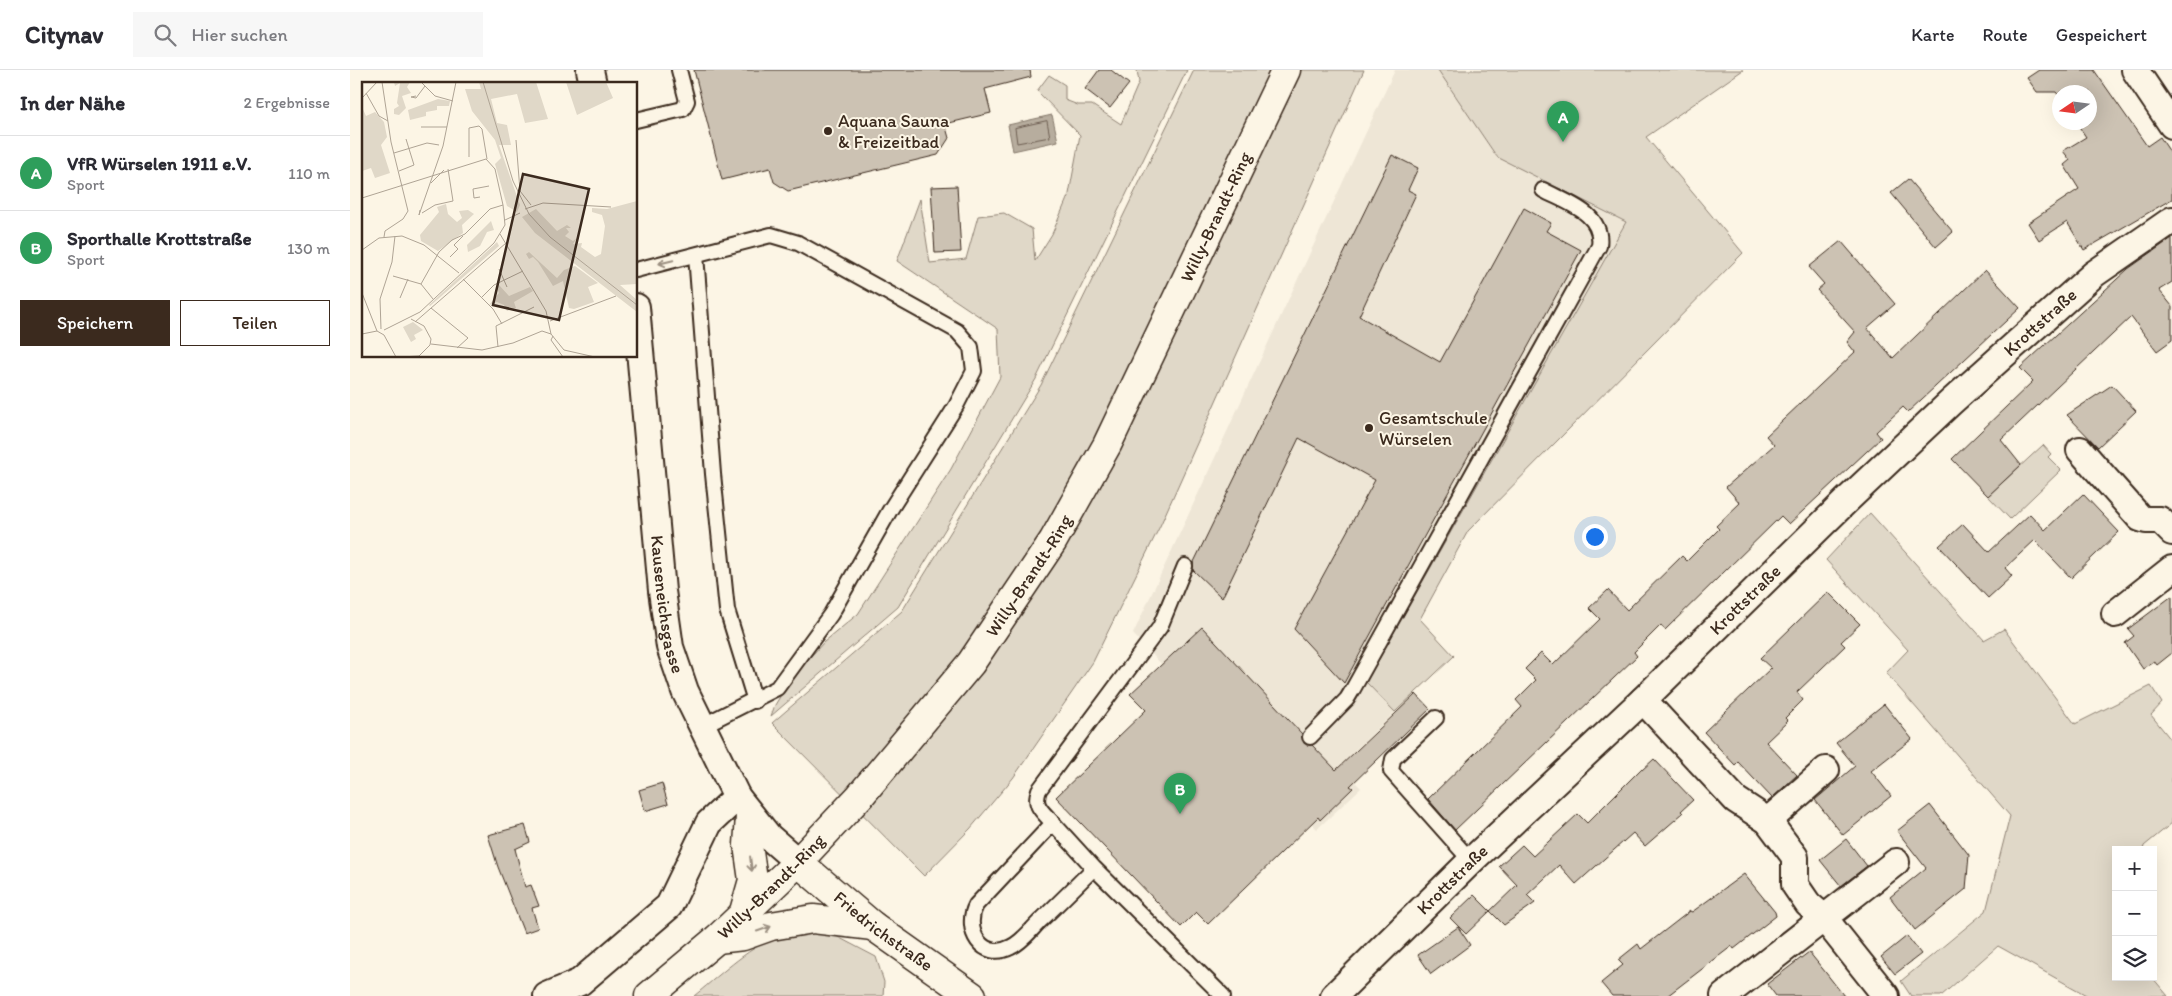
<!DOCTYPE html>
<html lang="de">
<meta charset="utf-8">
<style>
:root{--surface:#fff;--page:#f7f7f7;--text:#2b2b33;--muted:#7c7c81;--line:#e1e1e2;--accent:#3b2a1e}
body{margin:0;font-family:Itim,sans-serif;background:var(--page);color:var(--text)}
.controls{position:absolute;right:15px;bottom:15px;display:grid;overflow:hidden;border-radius:0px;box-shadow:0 5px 20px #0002}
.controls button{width:45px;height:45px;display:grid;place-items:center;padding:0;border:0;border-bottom:1px solid var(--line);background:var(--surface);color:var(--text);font:25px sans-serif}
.compass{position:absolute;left:1702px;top:15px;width:45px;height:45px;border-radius:50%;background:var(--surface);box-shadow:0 5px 20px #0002;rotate:257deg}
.you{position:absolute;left:1244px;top:466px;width:18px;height:18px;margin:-12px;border:4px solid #fff;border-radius:50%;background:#1a73e8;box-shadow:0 0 0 8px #1a73e833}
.badge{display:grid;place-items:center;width:32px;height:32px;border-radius:50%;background:var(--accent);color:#fff;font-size:16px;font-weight:700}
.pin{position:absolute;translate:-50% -41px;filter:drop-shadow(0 1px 2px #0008)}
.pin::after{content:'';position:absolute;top:26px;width:18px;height:15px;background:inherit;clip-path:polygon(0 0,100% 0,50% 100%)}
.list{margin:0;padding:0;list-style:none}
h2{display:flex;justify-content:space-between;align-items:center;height:65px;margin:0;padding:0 20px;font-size:21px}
h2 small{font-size:16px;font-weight:400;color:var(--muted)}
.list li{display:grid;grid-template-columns:32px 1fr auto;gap:15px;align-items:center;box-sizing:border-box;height:75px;padding:0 20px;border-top:1px solid var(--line)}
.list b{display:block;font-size:19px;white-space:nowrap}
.list p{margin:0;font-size:16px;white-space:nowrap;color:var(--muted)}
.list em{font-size:16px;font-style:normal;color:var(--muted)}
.actions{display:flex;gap:10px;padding:15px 20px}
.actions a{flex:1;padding:11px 0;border:1px solid var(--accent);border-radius:0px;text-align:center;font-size:18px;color:var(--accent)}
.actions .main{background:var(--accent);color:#fff}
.icon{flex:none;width:28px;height:28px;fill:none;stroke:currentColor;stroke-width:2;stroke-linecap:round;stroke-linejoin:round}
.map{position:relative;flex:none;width:1822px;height:926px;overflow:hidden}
header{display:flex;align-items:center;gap:30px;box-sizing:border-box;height:70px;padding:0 25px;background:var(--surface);border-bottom:1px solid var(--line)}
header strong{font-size:24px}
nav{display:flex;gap:28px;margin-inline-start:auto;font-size:18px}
.search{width:350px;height:45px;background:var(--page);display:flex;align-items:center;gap:12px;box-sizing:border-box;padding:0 18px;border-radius:0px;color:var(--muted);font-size:19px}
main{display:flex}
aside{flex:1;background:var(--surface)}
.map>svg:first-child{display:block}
.built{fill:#eee6d6}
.green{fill:#e0d8c8;stroke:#8e8173}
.water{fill:#b7ad9e;stroke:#85796b}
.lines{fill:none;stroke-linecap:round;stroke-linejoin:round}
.shore{stroke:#6d5e51;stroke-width:1}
.building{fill:#ccc2b3;stroke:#3b2a1e}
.lane-casing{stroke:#3b2a1e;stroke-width:18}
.street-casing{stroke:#3b2a1e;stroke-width:30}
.secondary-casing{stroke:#3b2a1e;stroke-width:31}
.lane{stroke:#fcf5e5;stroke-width:14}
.street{stroke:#fcf5e5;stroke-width:26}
.secondary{stroke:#fcf5e5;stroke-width:28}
.oneway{stroke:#9c9082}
.poi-dot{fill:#3b2a1e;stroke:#fcf5e5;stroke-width:2}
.labels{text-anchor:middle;stroke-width:4;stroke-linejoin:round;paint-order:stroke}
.poi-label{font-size:18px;fill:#3b2a1e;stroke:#fcf5e5;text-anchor:start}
.street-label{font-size:18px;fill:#3b2a1e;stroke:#fcf5e5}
.inset-road{fill:none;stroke:#afa495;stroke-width:1}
.view{fill:#3b2a1e;fill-opacity:0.15;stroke:#3b2a1e;stroke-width:2.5}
.inset-edge{fill:none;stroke:#3b2a1e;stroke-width:2.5}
</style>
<header>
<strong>Citynav</strong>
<div class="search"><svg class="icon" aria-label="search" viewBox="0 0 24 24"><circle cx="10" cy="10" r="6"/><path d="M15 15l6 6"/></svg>Hier suchen</div>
<nav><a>Karte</a><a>Route</a><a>Gespeichert</a></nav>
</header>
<main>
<aside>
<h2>In der Nähe<small>2 Ergebnisse</small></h2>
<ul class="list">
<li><span class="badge" style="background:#2e9e5b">A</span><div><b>VfR Würselen 1911 e.V.</b><p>Sport</p></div><em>110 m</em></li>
<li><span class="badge" style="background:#2e9e5b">B</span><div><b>Sporthalle Krottstraße</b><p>Sport</p></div><em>130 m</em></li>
</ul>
<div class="actions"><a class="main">Speichern</a><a>Teilen</a></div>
</aside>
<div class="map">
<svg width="1822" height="926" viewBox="0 0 1822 926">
<rect width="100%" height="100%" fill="#fcf5e5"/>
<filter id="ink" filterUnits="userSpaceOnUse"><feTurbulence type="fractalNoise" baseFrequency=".02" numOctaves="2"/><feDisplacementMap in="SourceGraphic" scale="10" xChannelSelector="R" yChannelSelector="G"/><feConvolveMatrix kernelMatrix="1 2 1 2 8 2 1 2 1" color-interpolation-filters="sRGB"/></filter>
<g filter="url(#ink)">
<polygon class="built" points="1045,0 1088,0 1147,87 1276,152 1016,612 1045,642 989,696 1011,718 967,759 783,564"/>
<g class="green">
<polygon points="787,0 837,0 686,309 548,537 421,646 425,635 441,608 474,572 508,544 601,399 650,307 648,259 547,191 570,129 580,193 616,189 628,146 654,143 682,159 685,191 702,164 719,124 730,65 687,21 699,5 715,15 715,30 728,35 742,35 771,54 789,12"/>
<polygon points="844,0 1014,0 810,456 743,592 663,708 620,759 574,806 422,653 552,541 691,315"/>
<polygon points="1088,0 1393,0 1296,67 1393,183 1118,461 1070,549 1104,586 1045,642 1016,612 1276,152 1147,87"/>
<polygon points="1693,375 1701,384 1698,387 1711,400 1660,449 1638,426"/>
<polygon points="1520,443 1634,570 1654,559 1725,654 1801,616 1812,633 1801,645 1822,671 1822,753 1794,776 1793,780 1766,780 1766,907 1802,907 1818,926 1738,926 1648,876 1591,926 1561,926 1551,911 1636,841 1660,746 1536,603 1558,580 1476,490"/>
<path d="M 473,863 L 486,866 L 526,887 L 534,912 L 533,926 L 344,926 C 364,910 400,876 423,869 C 439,864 455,864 473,863 Z"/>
</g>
<polygon class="water" points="702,45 708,71 663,81 658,55"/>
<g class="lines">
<polygon class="shore" points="697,51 700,67 667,73 665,58"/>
</g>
<g class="building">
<polygon points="344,0 680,0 681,7 635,19 641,43 595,54 599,68 588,85 438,121 424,112 420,98 372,110"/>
<polygon points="749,0 761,0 779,14 760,38 735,19"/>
<polygon points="1689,0 1744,0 1797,76 1810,67 1822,85 1822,129 1734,180 1717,152 1689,170 1678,153 1729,119 1714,95 1720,90 1713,81 1736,67 1726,52 1740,52 1740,22 1710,22 1710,27 1706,22 1687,22 1677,8"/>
<polygon points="1042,85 1068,98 1058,120 1066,124 1009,246 1090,292 1174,138 1201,153 1196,161 1231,180 994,613 944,559 1025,410 949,368 872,528 843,500 843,494"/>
<polygon points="1558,109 1603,162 1586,177 1541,123"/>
<polygon points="607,116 611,182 585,183 581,117"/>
<polygon points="1822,168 1822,212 1809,220 1822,236 1822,270 1807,281 1781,247 1651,370 1671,395 1638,426 1602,389 1683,311 1670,298 1778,199"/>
<polygon points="1491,171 1545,234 1517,258 1543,288 1635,200 1670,238 1558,342 1553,337 1526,362 1531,368 1439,454 1431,446 1315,560 1311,555 1284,582 1287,586 1105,760 1078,729 1172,637 1166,630 1186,610 1175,599 1191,583 1203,595 1250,549 1239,538 1258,520 1277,540 1332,486 1337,491 1369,459 1366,456 1390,433 1376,417 1424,375 1416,366 1505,282 1497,272 1505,262 1467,220 1474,214 1459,197"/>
<polygon points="1762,315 1786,341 1748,377 1717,345"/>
<polygon points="1733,424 1769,462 1721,508 1685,470 1655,498 1662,506 1638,528 1589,476 1613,454 1639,482 1680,444 1695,460"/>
<polygon points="1478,522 1510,554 1491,572 1495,576 1447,622 1453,630 1435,648 1438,651 1416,672 1447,705 1422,728 1388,692 1385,695 1354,662 1421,598 1410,588"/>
<polygon points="1822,526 1822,583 1807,595 1804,591 1793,599 1775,573 1784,566 1778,559"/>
<polygon points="852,557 952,664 954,673 962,675 986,700 1066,624 1080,639 1000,716 1003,718 970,750 968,747 858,854 846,842 831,857 706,727 796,640 780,624"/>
<polygon points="1534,634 1562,669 1521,701 1541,726 1493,765 1465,730 1505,696 1486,673"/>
<polygon points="1304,689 1343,730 1331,741 1333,743 1295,776 1283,763 1226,814 1209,795 1177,825 1185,833 1154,855 1140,841 1167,815 1149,796 1172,775 1183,786 1228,744 1237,753 1291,699 1292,700"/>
<polygon points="312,713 318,734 295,741 289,720"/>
<polygon points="1580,735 1619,785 1616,819 1565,860 1540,827 1576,798 1547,761"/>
<polygon points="175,755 180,772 165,779 175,817 181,815 189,836 182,838 188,858 174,863 148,797 138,765"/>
<polygon points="1496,769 1517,796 1491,816 1470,790"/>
<polygon points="1394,804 1425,842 1426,846 1384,879 1382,876 1317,926 1262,926 1251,913 1273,895 1268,890 1288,874 1291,879 1340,841 1342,842"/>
<polygon points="1124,825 1140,841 1116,864 1100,848"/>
<polygon points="1108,857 1120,875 1081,904 1068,885"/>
<polygon points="1557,866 1571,884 1545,904 1531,887"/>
<polygon points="1459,882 1476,903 1494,926 1426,926 1417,914"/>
</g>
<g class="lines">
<defs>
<g id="lane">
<polyline points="286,50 333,39 337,31 329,0"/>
<polyline points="346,185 363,404 377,540 405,631"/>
<polyline points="286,200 421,165 448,173 607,261 621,277 624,301 606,336 540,440 481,544 427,618 352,656"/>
<polyline points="1086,648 1043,689 1041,701 1121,791"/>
<path d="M 960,667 L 997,629 L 1003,619 L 1249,176 C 1254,143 1217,133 1193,120"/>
<path d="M 703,753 C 692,741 683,736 689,720 L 810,557 L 835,496"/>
<path d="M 744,798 C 726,816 708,834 689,852 C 681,860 672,872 661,877 C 632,892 613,859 626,835 L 703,753 L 744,798 L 873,926"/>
</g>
<g id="street">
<polyline points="240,0 243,14"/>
<polyline points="1785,0 1822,55"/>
<path id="s1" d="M 286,237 L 312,521 L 320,577 L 335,621 L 387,727 L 419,767 L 448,792"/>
<polyline points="1730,380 1790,448 1796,450 1810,450 1822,462"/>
<polyline points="1765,544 1822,499"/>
<polyline points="1293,630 1386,730 1418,751 1445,787 1445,815 1458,834 1474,848 1536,926"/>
<polyline points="1418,751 1476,700"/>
<polyline points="197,926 230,912 319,836 359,753 387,727"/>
<path id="s2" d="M 984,926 L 1121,791 L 1293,630 L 1496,431 L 1600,333 L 1744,204 L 1822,150"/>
<polyline points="1374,926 1546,792"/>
</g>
<g id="secondary">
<path id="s3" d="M 448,792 L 523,856 L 622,926"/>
<polyline points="393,845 403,810 398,775 400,746"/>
<polyline points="367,869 393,866 421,856 463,849 523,856"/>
<path id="s4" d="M 299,926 L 367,869 L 448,792 L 510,726 L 621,593 L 703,471 L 757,375 L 936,0"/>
</g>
</defs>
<use href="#lane" class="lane-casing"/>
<use href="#street" class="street-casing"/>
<use href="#secondary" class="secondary-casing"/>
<use href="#lane" class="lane"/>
<use href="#street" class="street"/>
<use href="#secondary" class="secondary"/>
</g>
<defs><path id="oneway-shaft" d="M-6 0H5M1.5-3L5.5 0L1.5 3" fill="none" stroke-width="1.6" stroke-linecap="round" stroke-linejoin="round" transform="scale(1.25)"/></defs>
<g class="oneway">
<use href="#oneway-shaft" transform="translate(316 192) rotate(166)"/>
<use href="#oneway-shaft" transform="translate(401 794) rotate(83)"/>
<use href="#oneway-shaft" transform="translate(414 859) rotate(-19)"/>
</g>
</g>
<g class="poi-dot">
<circle cx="478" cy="61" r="5"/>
<circle cx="1019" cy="358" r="5"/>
</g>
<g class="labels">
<g class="poi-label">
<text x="488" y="57">Aquana Sauna<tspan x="488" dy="21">&amp; Freizeitbad</tspan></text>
<text x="1029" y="354">Gesamtschule<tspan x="1029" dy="21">Würselen</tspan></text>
</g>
<g class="street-label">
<text dy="6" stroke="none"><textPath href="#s4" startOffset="974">Willy-Brandt-Ring</textPath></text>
<text dy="6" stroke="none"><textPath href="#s2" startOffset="976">Krottstraße</textPath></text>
<text dy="6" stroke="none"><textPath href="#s4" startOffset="569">Willy-Brandt-Ring</textPath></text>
<text dy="6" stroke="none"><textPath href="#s2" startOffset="571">Krottstraße</textPath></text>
<text dy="6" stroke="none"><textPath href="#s1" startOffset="299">Kauseneichsgasse</textPath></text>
<text dy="6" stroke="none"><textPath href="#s2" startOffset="166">Krottstraße</textPath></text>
<text dy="6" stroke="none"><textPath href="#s4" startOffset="164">Willy-Brandt-Ring</textPath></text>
<text dy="6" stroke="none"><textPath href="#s3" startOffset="110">Friedrichstraße</textPath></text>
</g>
</g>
<g transform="translate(12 12)">
<rect width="275" height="275" fill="#fcf5e5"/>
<path d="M 32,0 L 48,0 L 45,5 L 49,11 L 40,14 L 44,26 L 37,33 L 32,32 L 32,27 L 37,24 L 35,21 L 38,1 L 33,4 ZM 117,0 L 174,0 L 186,37 L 163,41 L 155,12 L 129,17 L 135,41 L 145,43 L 149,63 L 137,63 L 158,123 L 155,130 L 145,124 L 133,82 L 139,76 L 133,58 L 110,29 L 103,7 L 119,7 ZM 204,0 L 244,0 L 251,16 L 215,33 ZM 76,17 L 88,19 L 87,24 L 75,24 L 75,28 L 64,30 L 64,34 L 48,38 L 46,28 ZM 0,25 L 4,34 L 13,30 L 22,40 L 25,55 L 19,63 L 28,91 L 13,96 L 9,86 L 0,89 ZM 275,119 L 275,202 L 258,203 L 275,218 L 275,230 L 173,151 L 160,135 L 174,127 L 195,149 L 205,143 L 209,146 L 204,146 L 207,150 L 203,154 L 211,159 L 215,156 L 211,162 L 220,161 L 219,165 L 233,175 L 239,172 L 243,144 L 240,133 L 230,130 L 230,126 L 245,127 ZM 84,122 L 86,132 L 95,140 L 100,136 L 97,129 L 106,128 L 112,132 L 100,143 L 101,151 L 76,169 L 59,159 L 58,153 L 77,130 L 75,125 ZM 129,139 L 132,148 L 125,150 L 118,164 L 106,170 L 105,163 ZM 135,160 L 137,164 L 68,224 L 67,223 ZM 167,170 L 195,196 L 202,188 L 213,184 L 236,201 L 226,205 L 232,220 L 212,227 L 207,226 L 201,199 L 191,204 L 176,180 L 171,175 L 167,177 L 164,172 ZM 137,203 L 147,214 L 168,205 L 171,209 L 152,220 L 154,226 L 145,229 L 142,223 L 135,220 L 127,223 L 137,211 L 134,204 ZM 51,240 L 61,248 L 52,253 L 54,257 L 49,260 L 41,245 Z" fill="#e0d8c8"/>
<path class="inset-road" d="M 20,0 L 29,60 L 46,129 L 41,137 L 23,149 L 22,155M 59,0 L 73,14 L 91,19M 121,0 L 151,99 L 167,132 L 188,155 L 275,223M 4,11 L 17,34 L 26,39M 54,14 L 49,15 L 54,16 L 63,4M 0,16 L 15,0M 59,45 L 85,45M 154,58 L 158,109 L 169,123M 32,71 L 65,61 L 77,63M 107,75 L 107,46 L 117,44 L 120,47 L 125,77M 37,89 L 52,83 L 44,57M 69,101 L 82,88M 118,115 L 112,116 L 111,107 L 127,104M 0,116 L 124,77 L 133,87 L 141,123 L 143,143 L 132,161 L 58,230 L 22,248M 163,127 L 181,121 L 249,125M 58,128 L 57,133 L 81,64 L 94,0M 60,131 L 73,123 L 91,119 L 86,87M 143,138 L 158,131M 138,152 L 184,229 L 189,252M 0,168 L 17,156 L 40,154 L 62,163 L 97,191M 88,175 L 96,167 L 92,163 L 101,154M 137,187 L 145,205M 31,194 L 59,202 L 71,217M 101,197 L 131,227 L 140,242M 59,202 L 77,170 L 90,158 L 103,152 L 128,127 L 141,123M 0,211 L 15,249M 38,216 L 46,197M 119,216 L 132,203 L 161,189M 69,226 L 106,256 L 95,266M 49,237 L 62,244 L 69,257 L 68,263 L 57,274M 188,239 L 254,214M 53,240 L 144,161M 19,247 L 18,217 L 30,180 L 33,154M 15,249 L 22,253 L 34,275M 0,252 L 15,249M 191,254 L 189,258 L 201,275M 69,262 L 120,268 L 151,261 L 180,249 L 189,252 L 202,268 L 233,275M 136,265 L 134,244 L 172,225M 38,275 L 57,274"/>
<path class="view" d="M 161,92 L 227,107 L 197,238 L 131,223 Z"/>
<rect width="275" height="275" class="inset-edge"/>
</g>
</svg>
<div class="controls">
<button>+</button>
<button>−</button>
<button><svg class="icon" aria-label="layers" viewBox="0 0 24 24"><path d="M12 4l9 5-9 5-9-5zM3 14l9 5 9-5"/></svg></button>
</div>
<svg class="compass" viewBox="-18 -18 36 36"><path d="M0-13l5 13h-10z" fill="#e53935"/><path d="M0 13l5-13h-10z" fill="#7c7c81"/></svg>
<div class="you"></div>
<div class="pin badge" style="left:1213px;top:72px;background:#2e9e5b">A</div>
<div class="pin badge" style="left:830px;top:744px;background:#2e9e5b">B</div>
</div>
</main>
